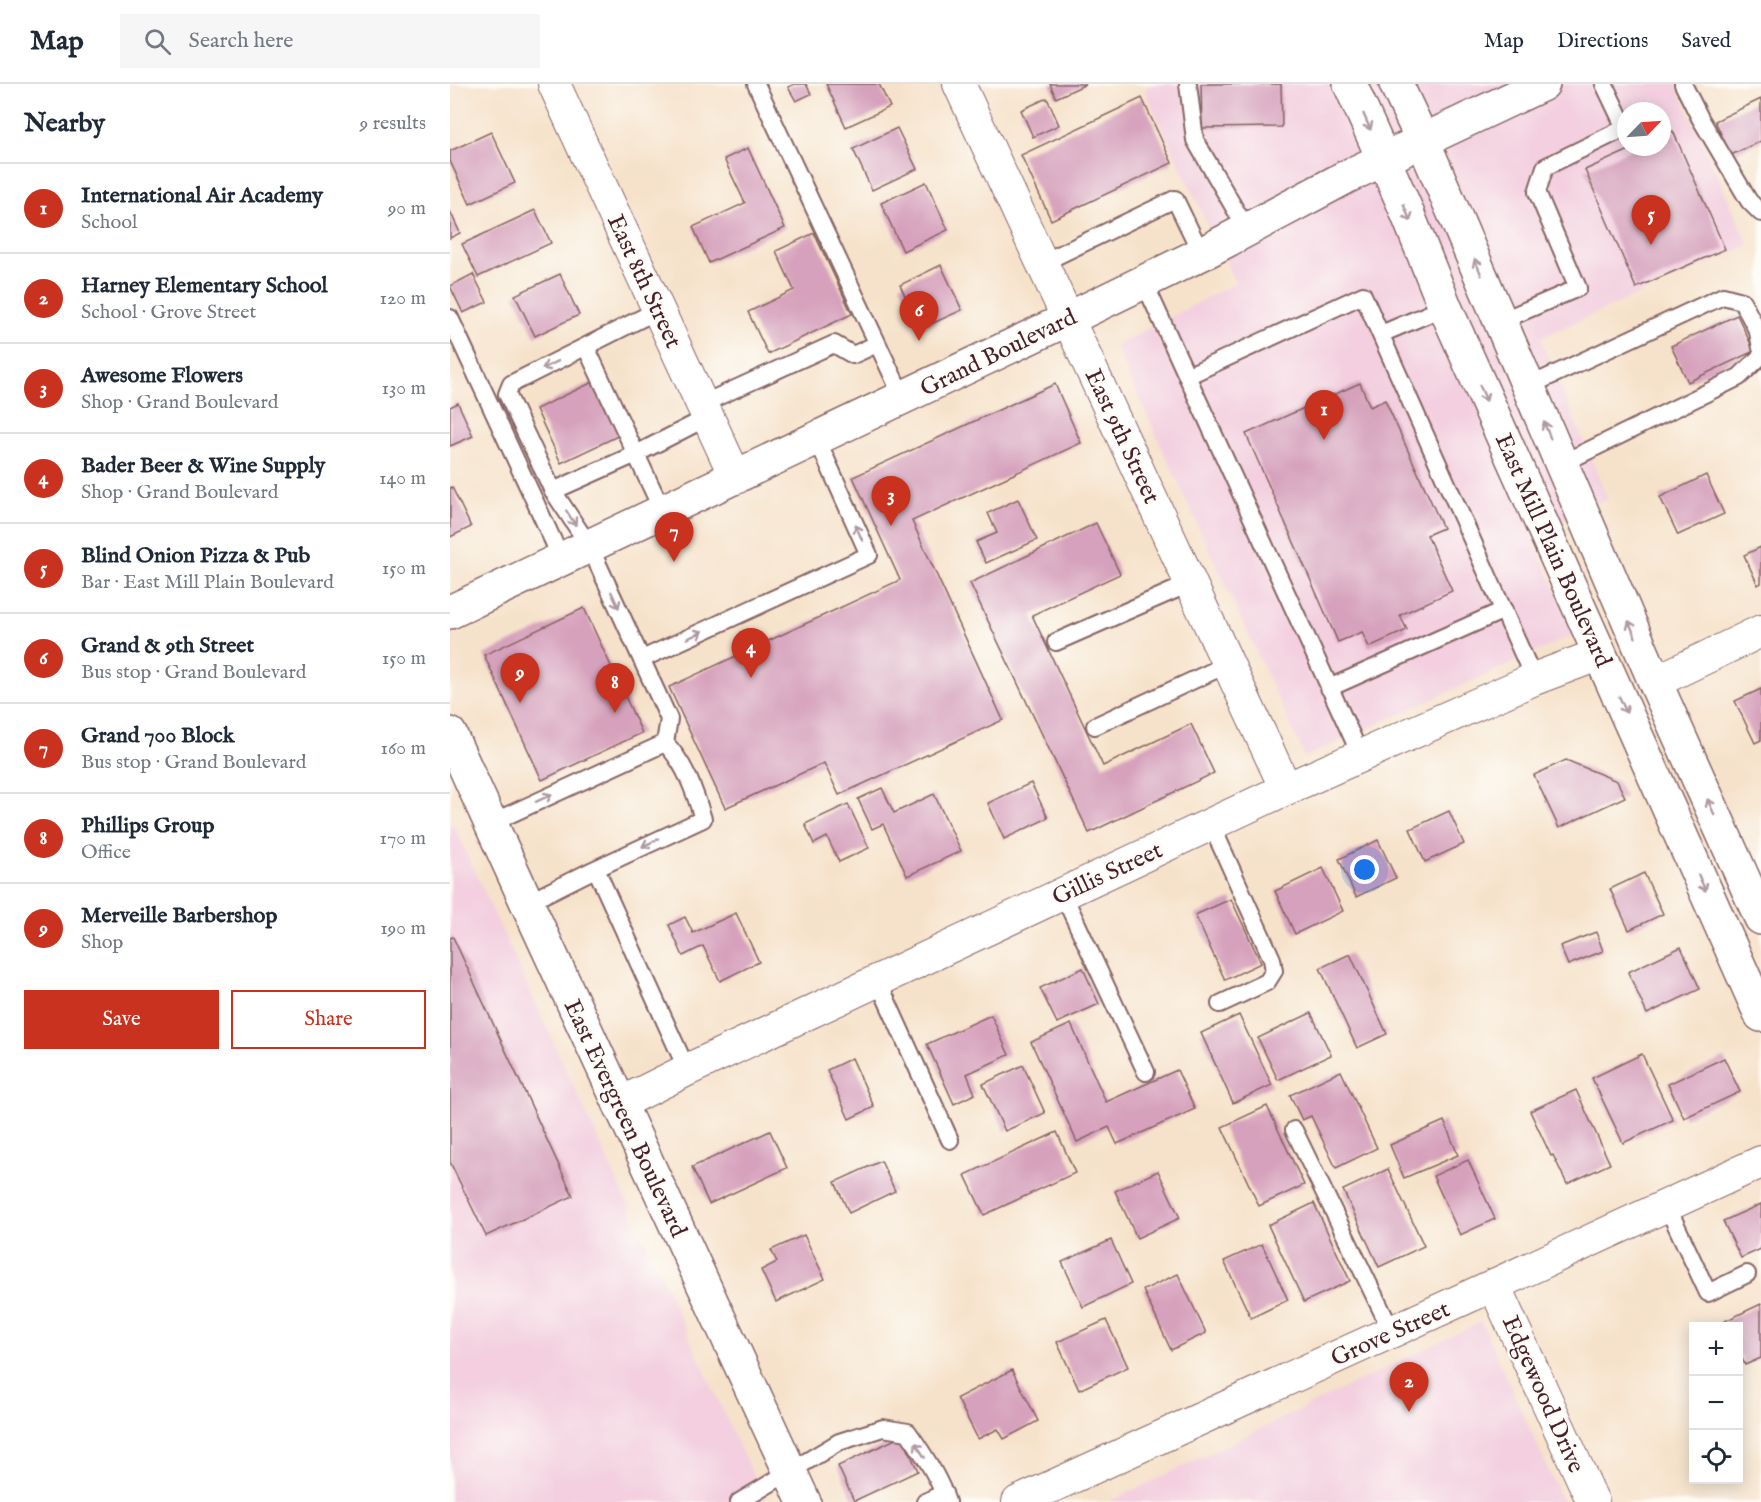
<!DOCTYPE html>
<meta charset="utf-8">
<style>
:root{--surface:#fff;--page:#f6f6f7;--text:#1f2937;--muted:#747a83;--line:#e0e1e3;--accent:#c8321e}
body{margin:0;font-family:"IM FELL English",serif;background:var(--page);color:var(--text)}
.controls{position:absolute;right:18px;bottom:18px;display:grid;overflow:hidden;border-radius:0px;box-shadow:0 3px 15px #0003}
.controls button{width:54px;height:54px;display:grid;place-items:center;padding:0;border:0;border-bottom:2px solid var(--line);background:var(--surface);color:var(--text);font:30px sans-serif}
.compass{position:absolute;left:1167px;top:18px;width:54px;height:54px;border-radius:50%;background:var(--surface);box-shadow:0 3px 15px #0003;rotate:65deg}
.you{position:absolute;left:915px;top:786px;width:21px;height:21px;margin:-15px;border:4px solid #fff;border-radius:50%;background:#1a73e8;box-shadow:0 0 0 9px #1a73e833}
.badge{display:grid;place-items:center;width:39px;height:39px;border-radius:50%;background:var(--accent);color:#fff;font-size:20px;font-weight:700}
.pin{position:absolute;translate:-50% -50px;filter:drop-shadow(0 2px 3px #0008)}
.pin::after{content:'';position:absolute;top:32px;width:21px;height:18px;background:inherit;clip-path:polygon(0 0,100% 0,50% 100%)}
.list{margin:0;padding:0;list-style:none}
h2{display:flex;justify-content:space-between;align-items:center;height:78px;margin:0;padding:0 24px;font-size:26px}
h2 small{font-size:20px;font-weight:400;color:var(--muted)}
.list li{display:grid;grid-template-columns:39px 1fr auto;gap:18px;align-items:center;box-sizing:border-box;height:90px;padding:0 24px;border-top:2px solid var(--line)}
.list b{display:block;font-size:22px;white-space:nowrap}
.list p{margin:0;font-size:20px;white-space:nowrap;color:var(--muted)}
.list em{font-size:20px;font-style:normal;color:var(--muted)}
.actions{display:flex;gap:12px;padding:18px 24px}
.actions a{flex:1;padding:14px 0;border:2px solid var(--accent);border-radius:0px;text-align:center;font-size:21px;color:var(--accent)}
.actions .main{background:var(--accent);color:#fff}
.icon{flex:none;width:33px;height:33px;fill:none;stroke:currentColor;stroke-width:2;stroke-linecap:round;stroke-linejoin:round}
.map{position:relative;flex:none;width:1311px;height:1418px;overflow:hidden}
header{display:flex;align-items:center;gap:36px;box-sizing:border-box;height:84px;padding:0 30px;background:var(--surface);border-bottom:2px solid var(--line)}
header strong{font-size:28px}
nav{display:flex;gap:33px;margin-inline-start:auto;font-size:21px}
.search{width:420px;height:54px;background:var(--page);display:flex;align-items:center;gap:15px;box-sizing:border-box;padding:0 21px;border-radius:0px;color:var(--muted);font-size:22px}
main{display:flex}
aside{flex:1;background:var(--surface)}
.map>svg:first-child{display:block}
.built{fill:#f3cfdf;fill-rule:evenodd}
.building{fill:#d6a1bc}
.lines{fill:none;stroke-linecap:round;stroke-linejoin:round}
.lane-casing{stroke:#866363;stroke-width:20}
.street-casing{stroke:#866363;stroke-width:34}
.secondary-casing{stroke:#866363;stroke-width:36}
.lane{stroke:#fff;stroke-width:16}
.street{stroke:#fff;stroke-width:32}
.secondary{stroke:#fff;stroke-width:33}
.oneway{stroke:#ae9aa0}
.labels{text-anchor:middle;stroke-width:5;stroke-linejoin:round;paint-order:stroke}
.street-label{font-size:24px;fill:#4a1f2b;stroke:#fdfcf7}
</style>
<header>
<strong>Map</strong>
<div class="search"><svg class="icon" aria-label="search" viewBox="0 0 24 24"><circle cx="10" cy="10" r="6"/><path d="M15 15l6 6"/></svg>Search here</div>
<nav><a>Map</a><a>Directions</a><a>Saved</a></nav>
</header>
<main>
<aside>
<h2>Nearby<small>9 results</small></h2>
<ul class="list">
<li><span class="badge">1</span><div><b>International Air Academy</b><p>School</p></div><em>90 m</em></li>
<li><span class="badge">2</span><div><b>Harney Elementary School</b><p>School · Grove Street</p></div><em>120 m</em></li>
<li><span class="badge">3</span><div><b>Awesome Flowers</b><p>Shop · Grand Boulevard</p></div><em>130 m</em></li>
<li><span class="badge">4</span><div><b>Bader Beer &amp; Wine Supply</b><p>Shop · Grand Boulevard</p></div><em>140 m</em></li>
<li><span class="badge">5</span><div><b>Blind Onion Pizza &amp; Pub</b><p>Bar · East Mill Plain Boulevard</p></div><em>150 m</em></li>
<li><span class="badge">6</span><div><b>Grand &amp; 9th Street</b><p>Bus stop · Grand Boulevard</p></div><em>150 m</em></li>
<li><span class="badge">7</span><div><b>Grand 700 Block</b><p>Bus stop · Grand Boulevard</p></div><em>160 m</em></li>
<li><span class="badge">8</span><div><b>Phillips Group</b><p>Office</p></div><em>170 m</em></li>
<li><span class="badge">9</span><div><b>Merveille Barbershop</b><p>Shop</p></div><em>190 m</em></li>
</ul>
<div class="actions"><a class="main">Save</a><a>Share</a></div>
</aside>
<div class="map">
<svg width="1311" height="1418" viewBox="0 0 1311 1418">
<rect width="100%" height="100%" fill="#fdfcf7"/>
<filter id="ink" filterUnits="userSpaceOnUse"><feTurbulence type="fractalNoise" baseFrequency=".0167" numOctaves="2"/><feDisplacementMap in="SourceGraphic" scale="12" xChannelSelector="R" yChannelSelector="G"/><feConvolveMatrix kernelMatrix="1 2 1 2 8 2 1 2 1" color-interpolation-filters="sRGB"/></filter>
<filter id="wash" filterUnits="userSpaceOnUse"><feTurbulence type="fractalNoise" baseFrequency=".008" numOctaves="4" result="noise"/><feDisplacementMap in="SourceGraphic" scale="24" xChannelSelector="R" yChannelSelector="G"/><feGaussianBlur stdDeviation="1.35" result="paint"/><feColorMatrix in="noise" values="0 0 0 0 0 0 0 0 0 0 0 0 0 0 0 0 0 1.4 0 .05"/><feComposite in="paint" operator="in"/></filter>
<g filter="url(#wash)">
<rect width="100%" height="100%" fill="#f6e2ca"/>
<g class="built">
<path d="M 704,0 L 1226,0 L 1299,161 L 1090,254 L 1158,415 L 1081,451 L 1126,550 L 855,673 L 665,262 L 785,199 L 694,5 ZM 1176,27 L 1212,27 L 1212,63 L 1176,63 Z"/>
<polygon points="0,738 4,742 315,1418 0,1418"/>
<polygon points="1031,1238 1113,1418 659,1418"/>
</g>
<g id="blocks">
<g class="building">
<polygon points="345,0 356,0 361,10 346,17 338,3"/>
<polygon points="376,0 429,0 440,23 396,43"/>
<polygon points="600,0 636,0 606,14"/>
<polygon points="751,0 831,0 832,43 752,44"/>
<polygon points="597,14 609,41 583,53 571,26"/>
<polygon points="692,14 722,79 601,136 571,71"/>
<polygon points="1311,15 1311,57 1281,71 1265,37"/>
<polygon points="447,44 467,85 422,106 403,65"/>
<polygon points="1223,47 1275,165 1186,204 1135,86 1186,63 1212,63 1212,52"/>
<polygon points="41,48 65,99 20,120 0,77 0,67"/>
<polygon points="298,64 335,144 259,179 243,143 295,119 274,75"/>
<polygon points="476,98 498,146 453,167 431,119"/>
<polygon points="85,126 101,159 28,193 12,160"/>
<polygon points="0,127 10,149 0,154"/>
<polygon points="364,149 402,230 318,270 298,228 344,206 326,167"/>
<polygon points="491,181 512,226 470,245 450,201"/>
<polygon points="23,190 37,218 13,229 0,202"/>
<polygon points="110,190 129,231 85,252 65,211"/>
<polygon points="1287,231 1304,267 1238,298 1221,262"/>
<polygon points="145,297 170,351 111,379 86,325"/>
<polygon points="910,299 920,323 935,316 993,444 977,451 1002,507 950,531 957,546 919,563 912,548 888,558 796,350"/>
<polygon points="605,300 631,359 462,437 553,636 389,711 374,679 275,724 219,603 450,496 403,393"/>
<polygon points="8,319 23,352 0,362 0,323"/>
<polygon points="1256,391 1274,430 1228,451 1210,413"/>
<polygon points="2,403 21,443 0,453 0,404"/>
<polygon points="568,415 587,456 536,479 526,458 547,449 538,429"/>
<polygon points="646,439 670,490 582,531 653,682 741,640 764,689 639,749 520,499"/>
<polygon points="1311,463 1311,499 1308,501 1294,471"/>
<polygon points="134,524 192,649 92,696 34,571"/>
<polygon points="1311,605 1311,656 1305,659 1285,617"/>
<polygon points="1116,676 1167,697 1175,713 1109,744 1084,691"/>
<polygon points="581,699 598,734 554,755 538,719"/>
<polygon points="432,704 444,729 484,710 511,767 457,792 433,740 422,745 408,715"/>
<polygon points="398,720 419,764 389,778 377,753 364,760 355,740"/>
<polygon points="999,727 1014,760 975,778 960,745"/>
<polygon points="928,756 946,794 906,813 889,775"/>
<polygon points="873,784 893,827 845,850 825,807"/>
<polygon points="1194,789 1213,830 1179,846 1160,805"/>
<polygon points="781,815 811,879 775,896 745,831"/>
<polygon points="286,829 309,878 270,897 253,862 233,872 219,841 235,833 243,849"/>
<polygon points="1146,848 1153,867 1118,881 1110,862"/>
<polygon points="3,853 123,1112 36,1152 0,1078 0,854"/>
<polygon points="1231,863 1250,905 1197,930 1178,888"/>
<polygon points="900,870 937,950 907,964 870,884"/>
<polygon points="633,884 649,920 607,939 590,904"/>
<polygon points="861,929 881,971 828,996 808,954"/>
<polygon points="541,931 559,971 517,990 525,1010 504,1020 477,960"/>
<polygon points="789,931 822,1001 783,1019 751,949"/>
<polygon points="621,940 656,1018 727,986 745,1025 667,1060 659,1043 627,1058 581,958"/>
<polygon points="1192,970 1223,1036 1173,1059 1142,994"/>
<polygon points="402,974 424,1023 399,1035 377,986"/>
<polygon points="1274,974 1290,1008 1234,1034 1218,1000"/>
<polygon points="573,981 595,1029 555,1047 533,1000"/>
<polygon points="891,987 927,1064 886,1084 861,1032 852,1036 840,1011"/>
<polygon points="1126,1006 1160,1080 1117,1100 1103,1071 1101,1072 1080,1027"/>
<polygon points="817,1022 854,1101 809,1122 772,1043"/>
<polygon points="994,1037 1008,1071 954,1094 940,1061"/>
<polygon points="320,1047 337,1084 259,1120 242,1083"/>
<polygon points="607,1048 625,1089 534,1131 515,1091"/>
<polygon points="1018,1076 1045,1135 1010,1151 983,1092"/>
<polygon points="431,1077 445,1107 399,1129 385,1098"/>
<polygon points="938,1085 974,1162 929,1183 893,1106"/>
<polygon points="708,1087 730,1134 687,1154 665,1107"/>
<polygon points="864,1119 900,1197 854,1218 818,1141"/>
<polygon points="1311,1120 1311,1165 1291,1174 1273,1137"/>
<polygon points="354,1151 375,1195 326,1218 311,1186 327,1178 321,1166"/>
<polygon points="661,1156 681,1200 633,1223 612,1178"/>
<polygon points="812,1160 838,1216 801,1234 774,1177"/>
<polygon points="728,1190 756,1249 721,1266 693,1206"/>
<polygon points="1311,1220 1311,1274 1295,1281 1288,1266 1288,1242 1278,1242 1275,1237"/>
<polygon points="656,1236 678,1283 629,1306 607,1258"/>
<polygon points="562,1286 588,1337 554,1355 548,1345 528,1355 507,1314"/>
<polygon points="452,1352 468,1387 404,1417 388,1382"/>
</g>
</g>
</g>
<g filter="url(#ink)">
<use href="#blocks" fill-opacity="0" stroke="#866363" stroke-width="1.5"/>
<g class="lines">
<defs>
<g id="lane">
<polyline points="306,0 453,314"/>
<polyline points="738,0 745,56 797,146"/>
<polyline points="1233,0 1250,34 1299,117 1311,129"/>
<polyline points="592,179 725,115 751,169"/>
<polyline points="694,198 911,672"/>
<polyline points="208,226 61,300 57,310 103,407 140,463 219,635 215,659"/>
<polyline points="0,234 112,476"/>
<polyline points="1051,237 1128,204 1087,108 1095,83 1175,44 1154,0"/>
<polyline points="931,250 995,223"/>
<polyline points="136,263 213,428"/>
<polyline points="737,292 913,211 1084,595"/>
<polyline points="1079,302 1273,212 1292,217 1308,248 1311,264"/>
<polyline points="252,320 384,260 403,271 427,260"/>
<polyline points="1111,380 1289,293 1311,272"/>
<polyline points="103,407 186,370 258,333"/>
<polyline points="606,558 741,499"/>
<polyline points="192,575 419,471 367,355"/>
<polyline points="879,604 1054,526"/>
<polyline points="645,642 778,580"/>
<polyline points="41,739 215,659"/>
<polyline points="761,740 822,875 824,887 817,898 770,920"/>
<polyline points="146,785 237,986"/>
<polyline points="613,810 696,988"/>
<path d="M 77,819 L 143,786 L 253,735 C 245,708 235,679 215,659"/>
<polyline points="428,897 500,1056"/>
<polyline points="844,1046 942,1248"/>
<polyline points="1217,1122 1258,1209 1297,1190"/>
<path d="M 289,1418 L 389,1358 L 433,1344 L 458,1348 C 473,1369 489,1393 497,1418"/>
<polyline points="475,1418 494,1409"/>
</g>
<g id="street">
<polyline points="104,0 286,394"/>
<polyline points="509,0 836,705"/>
<polyline points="1205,598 1311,547"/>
<polyline points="169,1020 237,986 836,705 1084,595 1150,570"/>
<polyline points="1044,1201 1143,1418"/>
<polyline points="568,1418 1044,1201 1311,1078"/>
</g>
<g id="secondary">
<polyline points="900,0 954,121 995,223 1311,931"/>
<polyline points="946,0 973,57 1205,598 1311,834"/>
<polyline points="0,528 618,235 757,167 898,92 1093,0"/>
<polyline points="0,650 77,819 354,1418"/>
</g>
</defs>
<use href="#lane" class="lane-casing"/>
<use href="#street" class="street-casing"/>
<use href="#secondary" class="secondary-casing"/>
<use href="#lane" class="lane"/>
<use href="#street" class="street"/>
<use href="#secondary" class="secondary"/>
</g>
<defs><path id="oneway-shaft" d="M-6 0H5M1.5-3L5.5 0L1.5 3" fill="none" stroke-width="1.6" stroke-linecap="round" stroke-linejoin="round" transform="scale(1.5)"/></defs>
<g class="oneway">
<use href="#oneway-shaft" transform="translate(917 38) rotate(66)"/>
<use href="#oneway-shaft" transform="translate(957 129) rotate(68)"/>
<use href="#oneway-shaft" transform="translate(1028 183) rotate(-113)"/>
<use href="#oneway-shaft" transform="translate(100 281) rotate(154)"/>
<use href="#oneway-shaft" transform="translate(1033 309) rotate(66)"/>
<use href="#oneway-shaft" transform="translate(1097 346) rotate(-112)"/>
<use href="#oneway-shaft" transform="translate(121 434) rotate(57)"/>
<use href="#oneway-shaft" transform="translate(409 449) rotate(-114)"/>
<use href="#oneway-shaft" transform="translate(165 516) rotate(65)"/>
<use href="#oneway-shaft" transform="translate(1182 545) rotate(-113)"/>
<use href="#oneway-shaft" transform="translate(245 551) rotate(-25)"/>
<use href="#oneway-shaft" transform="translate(1173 621) rotate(66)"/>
<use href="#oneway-shaft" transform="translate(94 714) rotate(-25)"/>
<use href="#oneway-shaft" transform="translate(1261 723) rotate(-114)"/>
<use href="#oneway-shaft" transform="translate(200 759) rotate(155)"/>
<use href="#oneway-shaft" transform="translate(1252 799) rotate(66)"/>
<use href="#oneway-shaft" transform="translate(470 1366) rotate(-122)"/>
</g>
</g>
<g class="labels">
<g class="street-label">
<text transform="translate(195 197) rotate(65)" y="8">East 8th Street</text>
<text transform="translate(548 268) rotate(-26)" y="8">Grand Boulevard</text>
<text transform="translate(673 352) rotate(65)" y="8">East 9th Street</text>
<text transform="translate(1104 466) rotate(66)" y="8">East Mill Plain Boulevard</text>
<text transform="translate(657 789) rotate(-25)" y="8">Gillis Street</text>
<text transform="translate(176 1034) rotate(65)" y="8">East Evergreen Boulevard</text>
<text transform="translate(940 1249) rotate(-24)" y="8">Grove Street</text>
<text transform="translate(1094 1310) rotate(66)" y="8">Edgewood Drive</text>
</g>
</g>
</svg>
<div class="controls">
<button>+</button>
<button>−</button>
<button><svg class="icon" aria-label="locate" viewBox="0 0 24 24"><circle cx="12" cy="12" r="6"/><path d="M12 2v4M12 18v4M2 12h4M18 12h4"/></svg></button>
</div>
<svg class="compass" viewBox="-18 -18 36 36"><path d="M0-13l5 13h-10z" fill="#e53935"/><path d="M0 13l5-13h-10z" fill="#747a83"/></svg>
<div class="you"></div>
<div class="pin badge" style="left:874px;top:356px">1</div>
<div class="pin badge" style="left:959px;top:1328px">2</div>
<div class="pin badge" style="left:441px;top:442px">3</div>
<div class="pin badge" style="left:301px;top:594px">4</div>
<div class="pin badge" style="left:1201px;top:161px">5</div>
<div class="pin badge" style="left:469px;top:257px">6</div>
<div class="pin badge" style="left:224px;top:478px">7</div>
<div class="pin badge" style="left:165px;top:629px">8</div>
<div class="pin badge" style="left:70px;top:619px">9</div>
</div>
</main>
